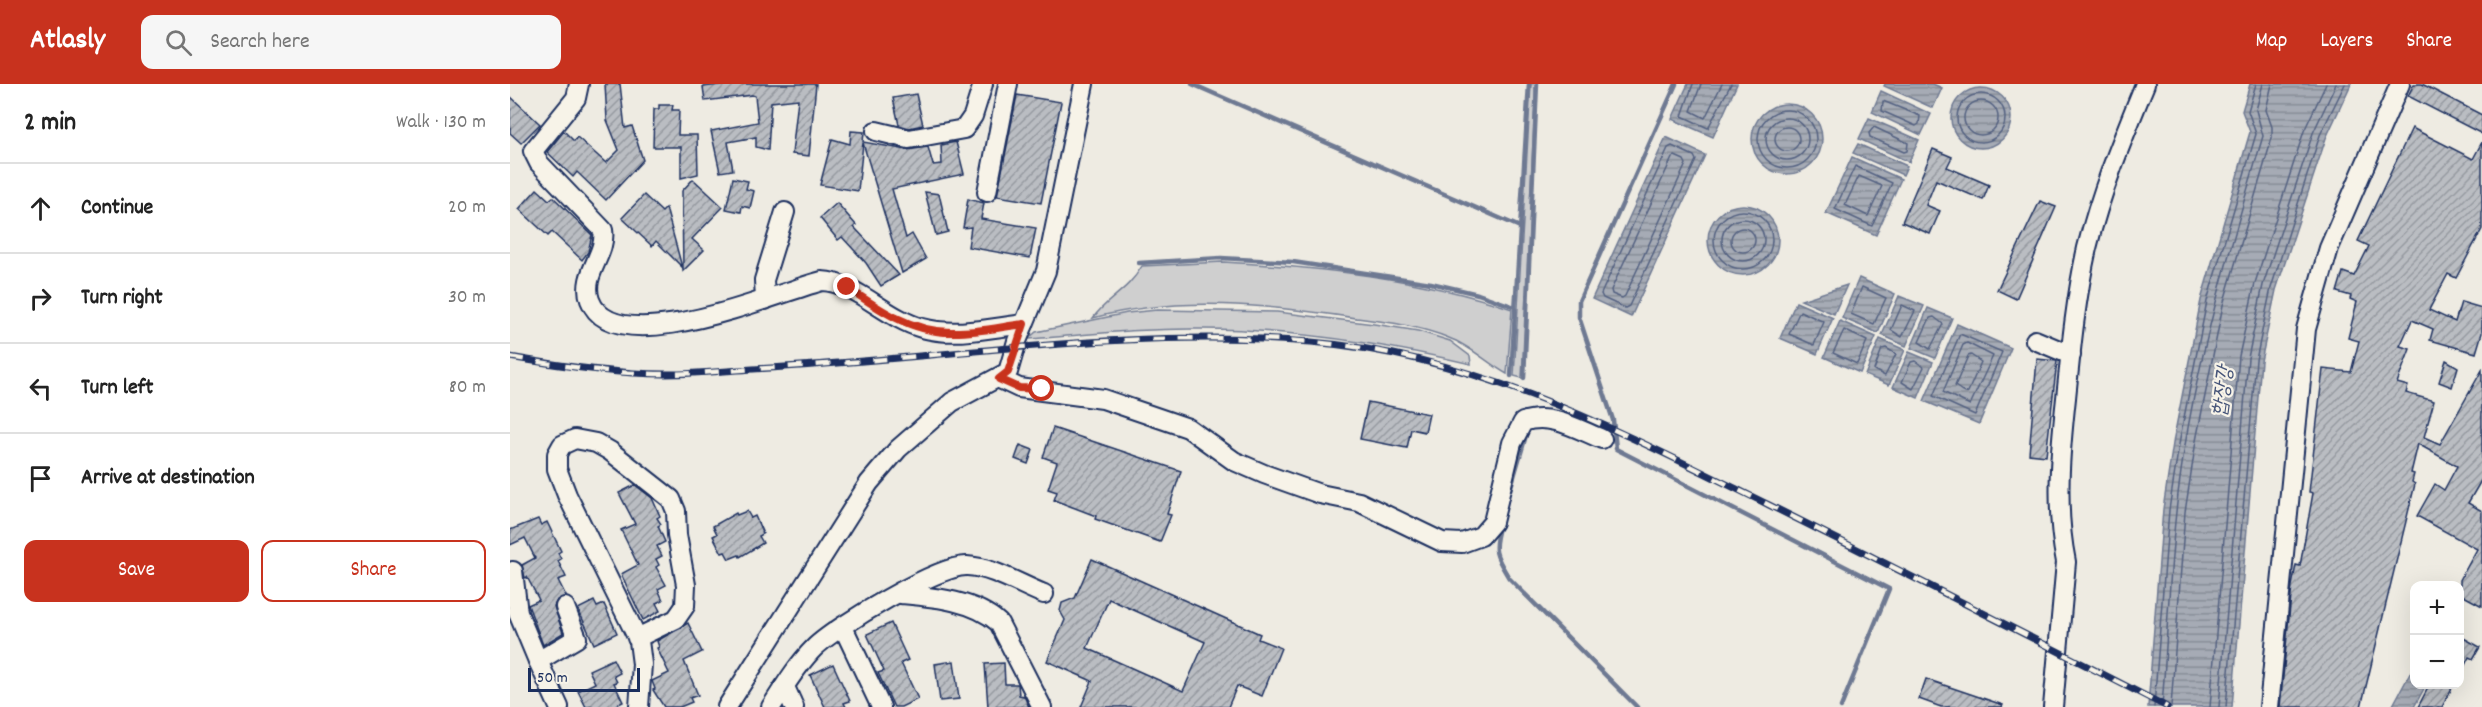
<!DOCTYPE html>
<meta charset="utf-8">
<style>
:root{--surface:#fff;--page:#f6f6f6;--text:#222;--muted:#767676;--line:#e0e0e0;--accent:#c8321e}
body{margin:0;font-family:Dekko,"Poor Story",sans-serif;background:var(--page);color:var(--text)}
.controls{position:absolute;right:18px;bottom:18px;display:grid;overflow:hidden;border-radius:12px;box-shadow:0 6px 24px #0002}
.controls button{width:54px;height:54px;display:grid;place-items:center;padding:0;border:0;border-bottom:2px solid var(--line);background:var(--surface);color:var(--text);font:30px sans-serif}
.scale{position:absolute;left:18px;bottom:15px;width:112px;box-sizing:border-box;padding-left:6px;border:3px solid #1b2f5e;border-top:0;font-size:16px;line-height:21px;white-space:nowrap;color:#1b2f5e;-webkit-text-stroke:4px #f7f3e8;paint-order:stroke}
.stop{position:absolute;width:18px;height:18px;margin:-14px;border:4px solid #c8321e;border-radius:50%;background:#fff}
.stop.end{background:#c8321e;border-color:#fff;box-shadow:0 2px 6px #0008}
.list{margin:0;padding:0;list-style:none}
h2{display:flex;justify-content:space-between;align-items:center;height:78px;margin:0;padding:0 24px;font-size:26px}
h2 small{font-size:20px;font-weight:400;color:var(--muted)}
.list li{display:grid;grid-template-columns:39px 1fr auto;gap:18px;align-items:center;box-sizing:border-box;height:90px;padding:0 24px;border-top:2px solid var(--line)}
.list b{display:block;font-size:22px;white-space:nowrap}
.list em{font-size:20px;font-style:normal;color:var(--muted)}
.actions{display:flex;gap:12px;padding:18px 24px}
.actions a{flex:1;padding:14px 0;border:2px solid var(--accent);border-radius:12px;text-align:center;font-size:21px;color:var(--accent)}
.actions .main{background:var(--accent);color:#fff}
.icon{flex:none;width:33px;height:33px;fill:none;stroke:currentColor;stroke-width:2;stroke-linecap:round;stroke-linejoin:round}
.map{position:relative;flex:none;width:1972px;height:623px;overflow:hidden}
header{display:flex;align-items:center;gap:36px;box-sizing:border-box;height:84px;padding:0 30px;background:var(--accent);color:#fff}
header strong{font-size:28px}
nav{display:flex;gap:33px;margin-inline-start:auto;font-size:21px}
.search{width:420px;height:54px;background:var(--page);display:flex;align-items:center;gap:15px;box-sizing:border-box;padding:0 21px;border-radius:12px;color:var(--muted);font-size:22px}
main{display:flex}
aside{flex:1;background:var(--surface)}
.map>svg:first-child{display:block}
.grass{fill:#cfcfcf;stroke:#757f96;stroke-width:1.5}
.water{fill:url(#water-rules);stroke:#6e7992;stroke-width:1.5}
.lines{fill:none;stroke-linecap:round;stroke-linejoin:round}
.shore{stroke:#536181;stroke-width:1.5}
.stream{stroke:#6e7992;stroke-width:4.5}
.building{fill:url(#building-hatch);stroke:#1b2f5e;stroke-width:1.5;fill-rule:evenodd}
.minor-casing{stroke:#1b2f5e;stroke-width:22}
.minor{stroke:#f7f3e8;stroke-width:18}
.rail-casing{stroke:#1b2f5e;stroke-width:7}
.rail{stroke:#f7f3e8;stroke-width:4.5;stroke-dasharray:14;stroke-linecap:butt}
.route{stroke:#c8321e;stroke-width:8}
.labels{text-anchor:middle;stroke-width:4.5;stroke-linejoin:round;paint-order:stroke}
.water-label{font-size:21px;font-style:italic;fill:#455478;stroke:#f7f3e8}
</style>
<header>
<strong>Atlasly</strong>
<div class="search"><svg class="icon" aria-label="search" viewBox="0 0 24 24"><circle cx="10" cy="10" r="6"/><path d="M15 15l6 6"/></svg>Search here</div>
<nav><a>Map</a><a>Layers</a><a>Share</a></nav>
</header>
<main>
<aside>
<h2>2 min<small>Walk · 130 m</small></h2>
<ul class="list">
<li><svg class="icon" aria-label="ahead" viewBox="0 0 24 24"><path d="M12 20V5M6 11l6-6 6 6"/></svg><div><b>Continue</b></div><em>20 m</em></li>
<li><svg class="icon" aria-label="right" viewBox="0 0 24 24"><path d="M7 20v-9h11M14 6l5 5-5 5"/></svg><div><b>Turn right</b></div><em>30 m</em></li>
<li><svg class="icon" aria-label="left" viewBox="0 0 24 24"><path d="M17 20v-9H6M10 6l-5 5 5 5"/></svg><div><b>Turn left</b></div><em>80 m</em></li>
<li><svg class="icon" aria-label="arrive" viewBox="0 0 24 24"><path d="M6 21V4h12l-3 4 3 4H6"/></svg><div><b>Arrive at destination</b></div></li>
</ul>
<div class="actions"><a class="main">Save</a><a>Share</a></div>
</aside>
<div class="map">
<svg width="1972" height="623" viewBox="0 0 1972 623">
<defs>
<pattern id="water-rules" width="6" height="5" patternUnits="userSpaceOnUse" patternTransform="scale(1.5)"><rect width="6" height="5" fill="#a6abb5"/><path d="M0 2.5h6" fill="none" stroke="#868c96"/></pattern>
<pattern id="building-hatch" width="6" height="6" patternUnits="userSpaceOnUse" patternTransform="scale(1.5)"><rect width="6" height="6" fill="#babdc2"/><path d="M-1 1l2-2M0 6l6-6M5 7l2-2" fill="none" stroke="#969aa1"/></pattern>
</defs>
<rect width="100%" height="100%" fill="#eeebe2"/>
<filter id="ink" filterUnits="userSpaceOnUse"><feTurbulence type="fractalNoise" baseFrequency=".0167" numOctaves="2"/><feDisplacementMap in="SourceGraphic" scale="12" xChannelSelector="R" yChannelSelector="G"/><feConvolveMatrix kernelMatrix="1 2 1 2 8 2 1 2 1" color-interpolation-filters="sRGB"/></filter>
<g filter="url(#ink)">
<g class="grass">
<polygon points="1021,0 1025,0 1025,15 1012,294 1004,292"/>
<path d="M 713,178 C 809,183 910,194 1002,225 L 997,290 C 977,279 961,262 939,254 C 910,242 877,238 846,234 C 759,221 668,211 583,234 C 598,213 617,208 632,182 Z"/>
<path d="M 647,226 L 767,228 L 864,240 L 908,247 L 940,257 L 960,272 L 961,280 C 872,259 783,245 691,245 C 634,244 575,251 518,255 L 526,248 L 617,229 Z"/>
</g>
<g class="water">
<polygon points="1178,0 1227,0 1203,53 1162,35"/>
<polygon points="1375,0 1423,0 1432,4 1423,24 1374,2"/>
<polygon points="1740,0 1841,0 1816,54 1766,206 1751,277 1722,623 1638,623 1653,425 1664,353 1691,216 1740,48 1732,27"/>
<circle cx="1471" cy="34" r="30"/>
<polygon points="1371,7 1421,30 1411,51 1362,28"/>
<circle cx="1277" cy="55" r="35"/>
<polygon points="1359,34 1409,56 1399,78 1349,55"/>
<polygon points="1156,53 1195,71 1121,233 1082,215"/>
<polygon points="1348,60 1397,82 1393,91 1343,69"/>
<polygon points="1342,73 1391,95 1366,151 1316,129"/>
<circle cx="1233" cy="156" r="35"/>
<polygon points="1349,194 1385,210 1368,249 1332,234"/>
<polygon points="1337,201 1324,230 1291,216"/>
<polygon points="1389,212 1414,222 1396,262 1372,251"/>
<polygon points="1286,218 1323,234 1307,270 1270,254"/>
<polygon points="1418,224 1442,234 1425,274 1401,264"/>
<polygon points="1330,237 1366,253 1350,289 1314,273"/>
<polygon points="1447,240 1501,264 1469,340 1414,317"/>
<polygon points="1370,255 1395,266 1379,301 1355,291"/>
<polygon points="1399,268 1423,278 1408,314 1383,303"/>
<polygon points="1904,582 1904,600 1916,601 1904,623 1882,623"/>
</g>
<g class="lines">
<g class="shore">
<polyline points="1183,0 1172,32 1198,44 1221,0"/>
<polyline points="1191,0 1181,27 1195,34 1212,0"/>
<circle cx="1471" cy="34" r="24"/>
<polygon points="1373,17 1410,32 1409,40 1406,42 1372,27"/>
<circle cx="1471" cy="34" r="17"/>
<circle cx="1277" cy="55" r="29"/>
<circle cx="1277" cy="55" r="21"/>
<circle cx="1277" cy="55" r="12"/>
<polygon points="1364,43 1398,59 1397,67 1394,68 1360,53 1359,49"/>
<polygon points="1162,62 1184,72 1186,76 1119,222 1115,224 1093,214 1091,210 1158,64"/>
<polygon points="1165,72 1174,76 1176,80 1115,212 1112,214 1102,210 1101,206 1162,74"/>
<polygon points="1345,82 1382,99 1362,142 1325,125"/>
<polygon points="1349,92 1372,102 1358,132 1335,121"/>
<circle cx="1233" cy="156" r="29"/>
<circle cx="1233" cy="156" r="21"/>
<circle cx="1233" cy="156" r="12"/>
<polygon points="1352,203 1376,214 1364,240 1341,230"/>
<polygon points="1392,221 1405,227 1392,253 1381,246"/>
<polygon points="1290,227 1314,238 1304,261 1279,250"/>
<polygon points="1424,233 1433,240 1420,265 1409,258 1420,234"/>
<polygon points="1334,246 1357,257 1347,280 1323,269"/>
<polygon points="1450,250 1492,268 1465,331 1423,312"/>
<polygon points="1457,259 1483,272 1460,321 1433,308 1453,261"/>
<polygon points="1376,264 1386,270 1375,292 1364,286 1372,265"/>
<polygon points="1461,271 1471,278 1458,308 1455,309 1445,302 1458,272"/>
<polygon points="1405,277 1414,283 1403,305 1392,298 1401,278"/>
<polyline points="1644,623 1659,426 1670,354 1697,217 1746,50 1738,27 1746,0"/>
<path d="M 1652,623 C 1657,558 1659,493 1666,428 C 1679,300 1717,175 1753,52 L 1746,26 L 1753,0"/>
<polyline points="1661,623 1675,428 1686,357 1713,221 1762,54 1762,43 1756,26 1762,0"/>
<polyline points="1700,623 1729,272 1745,199 1794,47 1816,0"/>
<polyline points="1709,623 1738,274 1753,201 1803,49 1826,0"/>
<polyline points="1716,623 1746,276 1761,204 1810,51 1835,0"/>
</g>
<g class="stream">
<polyline points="682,0 1010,143"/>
<polyline points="1166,0 1069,217 1069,233 1103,336 1106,365 1379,505 1331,623"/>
<polyline points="629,179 711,174 783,178 921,199 968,210 1005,223"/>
<polyline points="1001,292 1019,0"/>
<polyline points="1014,294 1027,0"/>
<polyline points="1000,406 1017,348"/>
<path d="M 990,440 C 982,467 985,471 999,494 L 1127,623"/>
</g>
</g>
<g class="building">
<polygon points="95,0 110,0 115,44 122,42 133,76 96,116 67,88 63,93 37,68 54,47 64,57 67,53 96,79 109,66 97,36"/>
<polygon points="217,0 306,0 299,72 282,70 288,15 261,18 258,66 246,63 246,53 218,58 223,86 210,88 201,47 248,38 245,12 242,11 195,17 193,3"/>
<polygon points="1904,0 1912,0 1972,31 1972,50 1898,12"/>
<polygon points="406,10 413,41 399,44 389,41 383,14"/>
<polygon points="507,11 551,18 531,119 487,112"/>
<polygon points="0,12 30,40 11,59 0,49"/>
<polygon points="149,21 163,21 162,26 169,26 168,51 187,51 188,90 171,94 171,63 143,63 144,25 149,25"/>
<polygon points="1902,44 1963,75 1972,58 1972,145 1946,194 1938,190 1919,226 1945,238 1951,218 1972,224 1972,249 1966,269 1920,256 1923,245 1902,236 1890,262 1900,265 1887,299 1898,302 1896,309 1924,317 1914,353 1930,360 1972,286 1972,395 1958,419 1972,427 1972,522 1950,510 1950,496 1967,465 1907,432 1925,400 1934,406 1947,382 1908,360 1901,389 1904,390 1902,398 1905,400 1851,623 1770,623 1782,502 1786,481 1790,482 1803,409 1799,408 1813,285 1841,288 1849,257 1838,254 1847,218 1840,215 1841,212 1827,208 1833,188 1844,192 1859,162 1848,157"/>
<polygon points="341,47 354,48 353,58 397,66 418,63 423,81 432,80 431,61 446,58 454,90 382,105 396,154 402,150 416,175 392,189 353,59 348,107 310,101 322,55 340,60"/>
<polygon points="1423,65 1442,73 1437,83 1479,101 1473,116 1426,96 1416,121 1430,127 1420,150 1392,138"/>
<polygon points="223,94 238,97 236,105 244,107 240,124 232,122 231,128 216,125"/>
<polygon points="183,95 213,123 182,155 194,166 173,187 172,107"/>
<polygon points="27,105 39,116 43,113 82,151 78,168 72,176 42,148 38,152 9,125"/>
<polygon points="415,108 429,110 438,148 426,151"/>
<polygon points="134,111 152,128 156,124 172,183 146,157 142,162 112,134"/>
<polygon points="458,115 474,119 471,135 526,144 520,174 458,163 461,143 453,144"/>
<polygon points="1530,117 1546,123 1506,215 1487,206"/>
<polygon points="327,119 346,141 344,143 389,191 371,202 356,179 332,153 328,156 310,134"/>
<polygon points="1527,275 1547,277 1536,372 1519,370"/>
<polygon points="1936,276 1948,283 1942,303 1929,298"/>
<polygon points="858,318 919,330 915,348 901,345 897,364 850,355"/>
<polygon points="543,344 671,387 657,430 661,431 650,458 585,435 586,432 544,416 547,408 538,405 547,378 533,373"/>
<polygon points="510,361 523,366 518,380 505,375"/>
<polygon points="125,401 142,414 150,432 147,434 151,440 148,442 155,458 147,462 152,472 146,475 149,481 146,483 156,501 148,505 153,516 146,519 150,527 133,536 111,490 128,481 111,446 125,440 109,409"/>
<polygon points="237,427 241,434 245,432 253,450 249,452 253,459 230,473 229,471 219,475 215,468 212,469 203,452 207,450 203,442 226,429 227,431"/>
<polygon points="28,435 31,441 37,438 51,467 48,469 51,475 48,477 56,493 48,496 56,512 47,516 44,522 53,549 33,561 18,521 29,516 17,493 15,494 12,481 25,474 15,454 0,461 0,446"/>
<path d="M 582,475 L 750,550 L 748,555 L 771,564 L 752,612 L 727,602 L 718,623 L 571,623 L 582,597 L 537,577 L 555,536 L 550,527 L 552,519 L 565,514 ZM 599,515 L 695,558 L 673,607 L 577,564 Z"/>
<polygon points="84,517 87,523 94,520 107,549 84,560 68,525"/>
<polygon points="178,539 192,568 174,577 188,611 180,614 182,618 170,623 154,623 143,606 145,605 142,597 159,589 147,564 149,563 147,557"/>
<polygon points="381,539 398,576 391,579 408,615 391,623 384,623 368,589 374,587 357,550"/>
<polygon points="1950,552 1970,563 1963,575 1959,573 1950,591"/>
<polygon points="103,575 110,589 104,592 107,598 104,599 113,618 103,623 76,623 68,607 85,599 79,586"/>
<polygon points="444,577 449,615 430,617 425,580"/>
<polygon points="494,579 495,600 508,600 509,611 514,612 519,623 478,623 475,580"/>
<polygon points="323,580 340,617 334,619 336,623 315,623 300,591"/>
<polygon points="1416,595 1493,621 1492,623 1431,623 1409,615"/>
<polygon points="1920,600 1944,600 1932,623 1908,623"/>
</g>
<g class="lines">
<defs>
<g id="minor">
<path d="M 69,0 L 66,14 L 23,67 L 29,79 L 93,146 C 97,171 71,190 80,216 C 103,280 269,208 312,197 C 345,198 377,235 412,244 C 445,253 481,244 514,240"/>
<polyline points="366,47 399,55 454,45 463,32 473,0"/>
<polyline points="477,108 498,0"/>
<polyline points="255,216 254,196 275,128"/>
<polyline points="1525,256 1561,271"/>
<path d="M 490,295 L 509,304 L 593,315 L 678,344 L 724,377 L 754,390 L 810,410 L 849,418 L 932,458 L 952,459 L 971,452 L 983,438 L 1002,359 L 1013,338 C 1040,328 1067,345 1092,355"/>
<polyline points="3,487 8,529 28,577"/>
<path d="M 391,510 C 423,513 464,516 489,539 L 532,623"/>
<polyline points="333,543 371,623"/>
<polyline points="127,554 166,535 175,522 176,501 167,451 166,427 161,415 100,367 86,359 65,355 52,361 47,370 47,385 57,411 129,557 132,580 129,623"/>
<polyline points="275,603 284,623"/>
<polyline points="49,623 28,577 67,554 55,523"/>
<polyline points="217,623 359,399 388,365 442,318 498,288 507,257 536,187 574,0"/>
<path d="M 261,623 C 274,603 287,581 304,564 C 325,543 428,481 457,482 C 482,483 511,501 534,510"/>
<path d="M 1543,623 L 1556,478 C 1545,424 1550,368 1556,314 C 1561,264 1566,213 1577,164 C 1591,107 1613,54 1635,0"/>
<polyline points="1759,623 1796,245 1819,164 1890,0"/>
</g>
</defs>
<use href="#minor" class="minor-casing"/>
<use href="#minor" class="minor"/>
<defs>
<path id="rail" d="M 0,273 C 51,282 104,290 156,290 C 185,290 214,287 243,285 C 429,275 615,243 801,258 C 967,271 1113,349 1259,421 C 1392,487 1524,555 1657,623"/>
</defs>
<use href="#rail" class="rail-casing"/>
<use href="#rail" class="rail"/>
</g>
</g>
<g class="lines" filter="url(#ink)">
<path class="route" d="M 337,203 C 367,224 401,248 441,248 C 465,249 490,243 514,240 L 498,288 L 489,295 L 509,304 L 532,305"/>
</g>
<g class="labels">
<g class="water-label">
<text transform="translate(1711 307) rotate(-82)" y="7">합장강</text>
</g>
</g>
</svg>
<div class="controls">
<button>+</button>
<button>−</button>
</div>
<div class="scale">50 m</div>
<div class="stop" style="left:532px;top:305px"></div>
<div class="stop end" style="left:337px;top:203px"></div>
</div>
</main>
